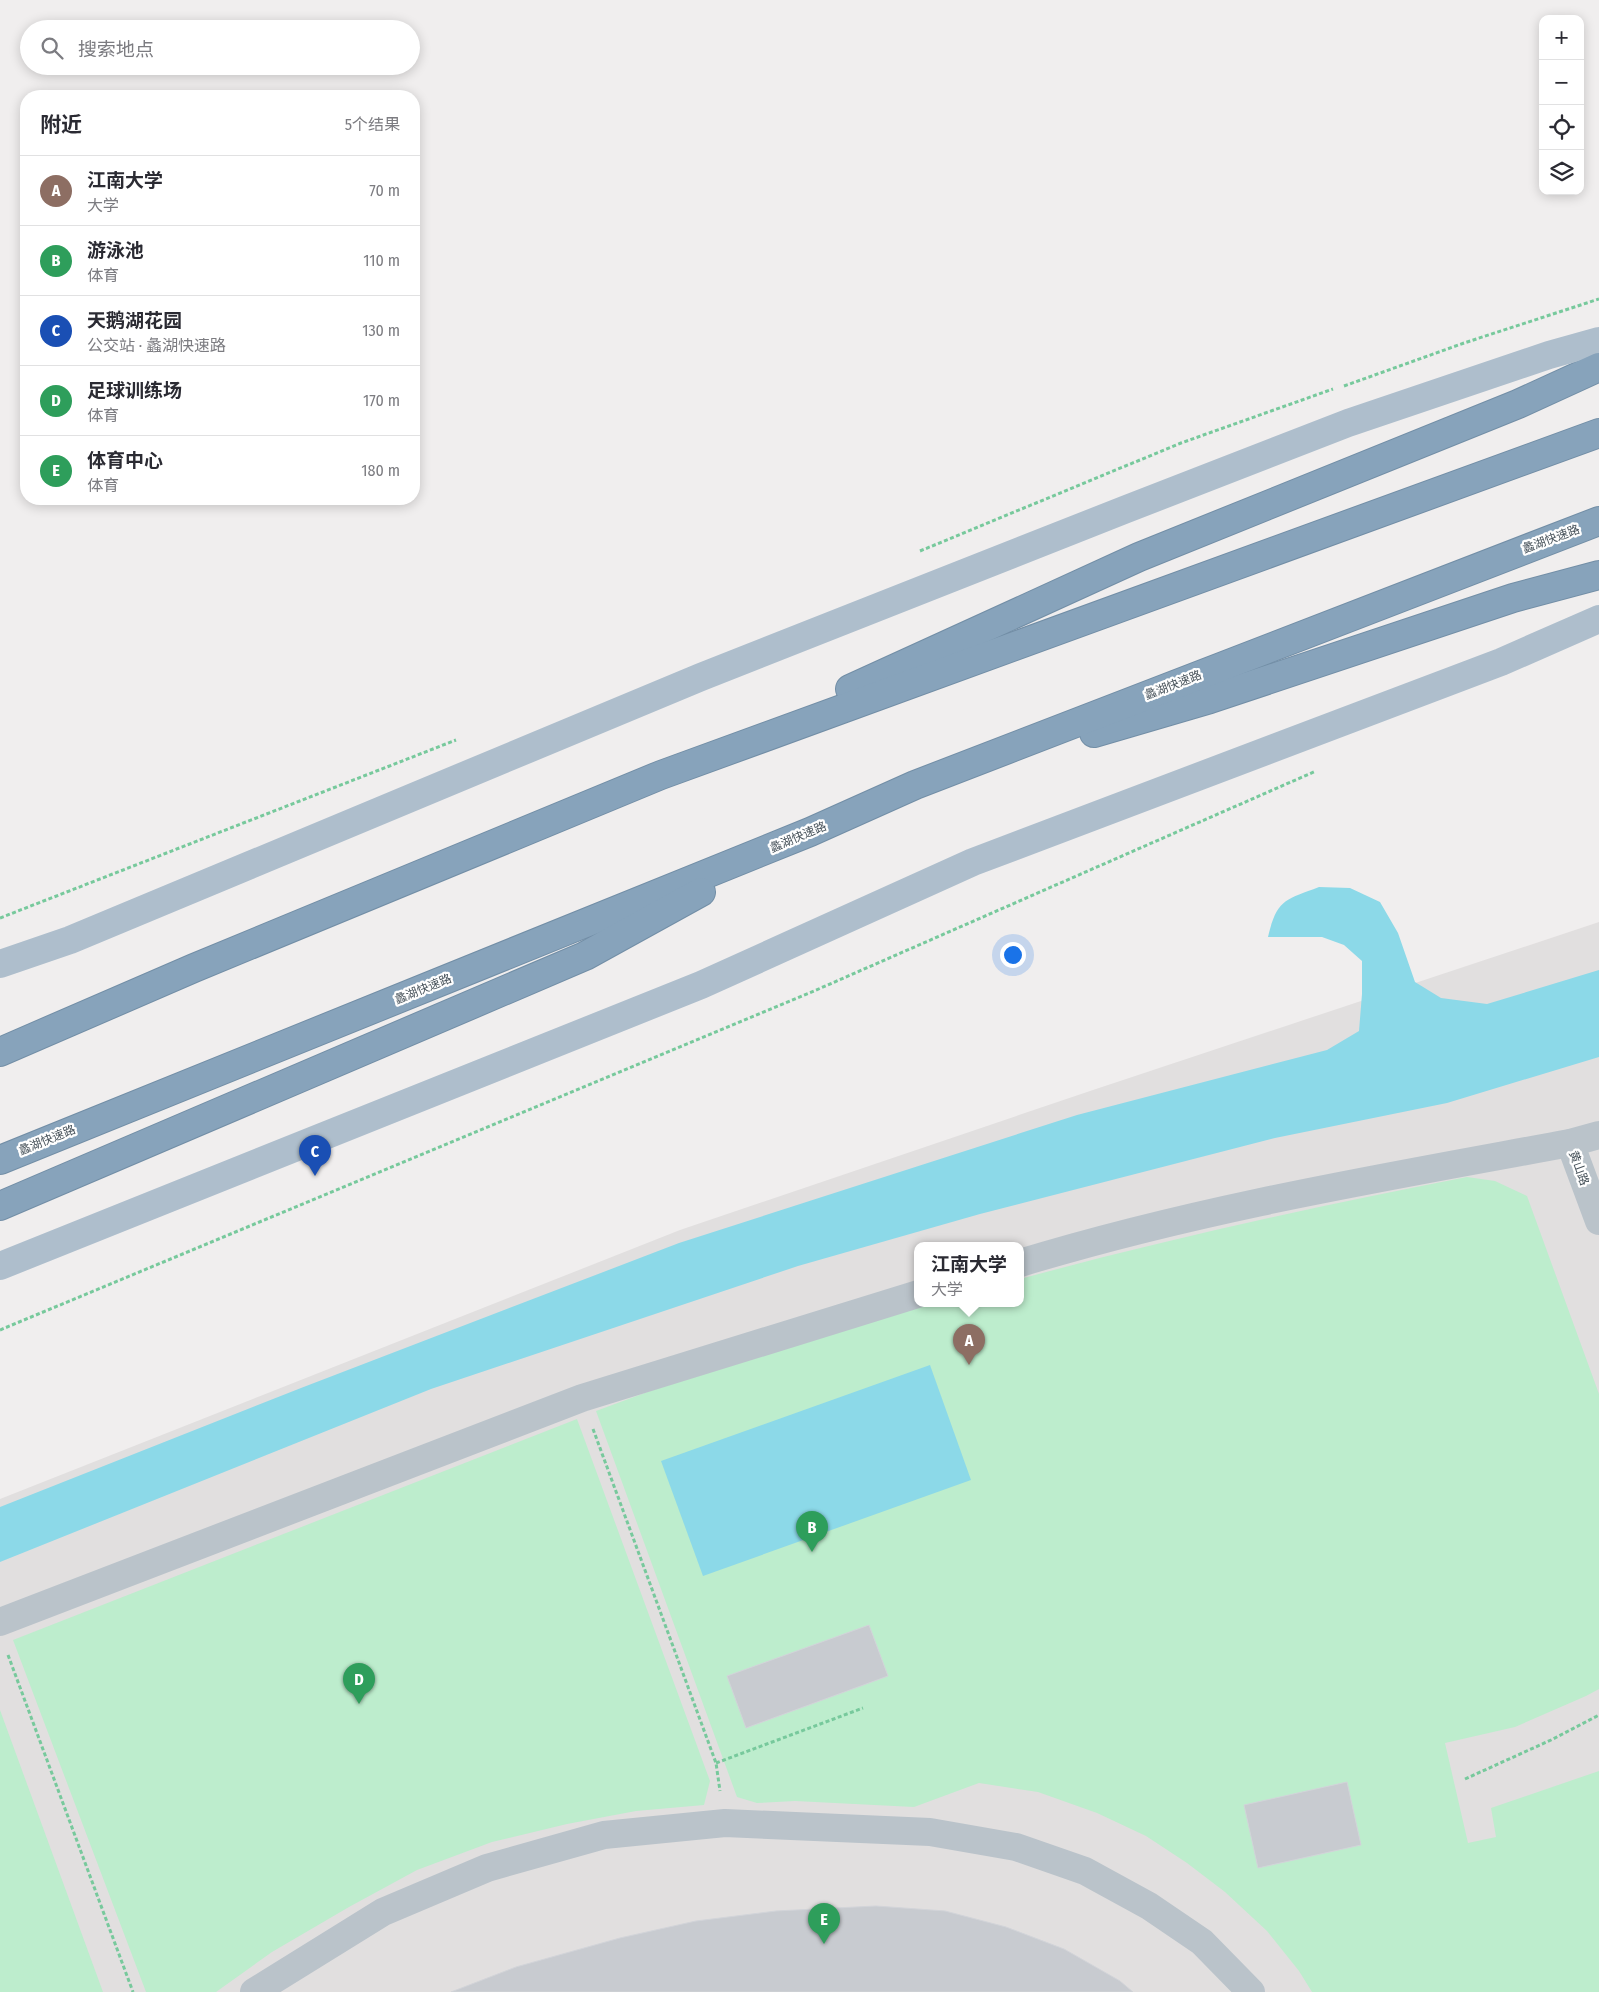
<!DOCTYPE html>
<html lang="zh">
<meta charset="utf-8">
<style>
:root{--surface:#fff;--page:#f7f7f7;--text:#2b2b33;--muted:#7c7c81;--line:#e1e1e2;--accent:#ea580c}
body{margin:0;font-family:"Fira Sans Condensed","Noto Sans SC",sans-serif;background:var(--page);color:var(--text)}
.controls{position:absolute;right:15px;top:15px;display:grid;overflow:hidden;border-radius:10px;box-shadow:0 2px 12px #0003}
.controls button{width:45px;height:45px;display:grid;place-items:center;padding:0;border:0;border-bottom:1px solid var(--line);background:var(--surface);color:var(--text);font:25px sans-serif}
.you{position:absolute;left:1012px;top:954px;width:18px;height:18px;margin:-12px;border:4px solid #fff;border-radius:50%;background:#1a73e8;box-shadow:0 0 0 8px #1a73e833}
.badge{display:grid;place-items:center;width:32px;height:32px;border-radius:50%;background:var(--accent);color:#fff;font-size:16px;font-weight:700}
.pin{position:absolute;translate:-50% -41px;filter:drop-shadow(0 1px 2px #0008)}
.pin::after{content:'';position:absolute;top:26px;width:18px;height:15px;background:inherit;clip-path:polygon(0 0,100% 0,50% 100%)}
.popup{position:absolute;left:914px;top:1242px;width:110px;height:65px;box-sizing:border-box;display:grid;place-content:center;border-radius:10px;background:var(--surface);filter:drop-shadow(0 1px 4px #0005);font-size:16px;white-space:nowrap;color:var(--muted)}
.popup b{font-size:19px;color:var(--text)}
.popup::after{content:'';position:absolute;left:50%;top:100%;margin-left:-10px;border:10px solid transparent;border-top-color:var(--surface)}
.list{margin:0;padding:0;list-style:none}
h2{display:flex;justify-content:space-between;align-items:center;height:65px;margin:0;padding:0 20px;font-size:21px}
h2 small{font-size:16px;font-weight:400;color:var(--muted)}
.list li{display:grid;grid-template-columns:32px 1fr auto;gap:15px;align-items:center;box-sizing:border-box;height:70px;padding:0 20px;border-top:1px solid var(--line)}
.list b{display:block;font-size:19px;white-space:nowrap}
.list p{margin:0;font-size:16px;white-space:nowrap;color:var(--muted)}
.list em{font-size:16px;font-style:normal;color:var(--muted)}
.icon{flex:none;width:28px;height:28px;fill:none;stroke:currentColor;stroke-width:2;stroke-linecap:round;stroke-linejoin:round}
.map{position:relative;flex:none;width:1599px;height:1992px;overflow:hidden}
.search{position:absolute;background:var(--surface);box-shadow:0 2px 12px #0003;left:20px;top:20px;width:400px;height:55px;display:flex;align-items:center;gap:12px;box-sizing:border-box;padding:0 18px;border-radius:28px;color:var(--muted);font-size:19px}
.panel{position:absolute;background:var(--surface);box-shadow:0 2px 12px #0003;left:20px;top:90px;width:400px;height:415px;border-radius:20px}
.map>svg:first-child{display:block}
.education{fill:#e1dfdf;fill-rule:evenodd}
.green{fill:#bdedcd}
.water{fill:#8cd9e8}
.building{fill:#c8cbd0;stroke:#d2d4d9}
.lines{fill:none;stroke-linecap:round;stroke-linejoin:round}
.highway-casing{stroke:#728ea6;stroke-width:30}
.path{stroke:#77c99c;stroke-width:3;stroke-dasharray:4 2.5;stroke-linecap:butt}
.minor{stroke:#bac3ca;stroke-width:28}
.major{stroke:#aebecc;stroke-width:28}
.highway{stroke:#87a3bb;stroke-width:28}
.labels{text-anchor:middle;stroke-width:4.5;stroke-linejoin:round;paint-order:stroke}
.street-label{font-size:12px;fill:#47525a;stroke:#fff}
</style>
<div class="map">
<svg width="1599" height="1992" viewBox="0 0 1599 1992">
<rect width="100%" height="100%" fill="#f0eeee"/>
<path class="education" d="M 1599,922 L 1599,1992 L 0,1992 L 0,1499 L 680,1230 L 1093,1090 ZM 918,1246 L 1020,1246 L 1020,1304 L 918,1304 Z"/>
<g class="green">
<path d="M 1467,1177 L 1495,1181 L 1527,1196 L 1599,1394 L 1599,1689 L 1586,1696 L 1515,1727 L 1445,1743 L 1468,1843 L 1496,1837 L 1491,1808 L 1599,1771 L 1599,1992 L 1312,1992 L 1299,1971 L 1267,1931 L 1225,1892 L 1187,1863 L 1146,1836 L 1097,1813 L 1038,1792 L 979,1783 L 914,1807 L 795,1801 L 757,1803 L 737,1797 L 596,1411 L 650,1391 L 930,1304 L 1020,1304 L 1020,1279 C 1168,1239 1317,1206 1467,1177 Z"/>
<polygon points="577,1419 710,1781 704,1805 636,1811 567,1824 492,1842 417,1870 349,1907 272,1952 216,1992 146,1992 13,1640"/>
<polygon points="0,1710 103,1992 0,1992"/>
</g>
<g class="water">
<path d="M 1319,887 L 1350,888 L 1380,902 L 1398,933 L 1415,982 L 1441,998 L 1487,1004 L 1599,970 L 1599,1057 L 1447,1103 L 1275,1138 L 980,1214 L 798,1266 L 431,1389 L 0,1562 L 0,1507 L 301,1388 L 679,1243 L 1077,1115 L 1327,1050 L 1359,1031 L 1362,994 L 1362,961 L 1344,945 L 1322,937 L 1268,937 C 1277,899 1285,900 1319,887 Z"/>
<polygon points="930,1365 971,1480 703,1576 661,1461"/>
</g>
<g class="building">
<polygon points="869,1625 888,1676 746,1728 727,1676"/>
<polygon points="1347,1782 1361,1845 1258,1868 1244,1805"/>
<polygon points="876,1906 945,1911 1006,1927 1064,1949 1120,1981 1133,1992 451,1992 516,1967 620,1938 696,1921 776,1911"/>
</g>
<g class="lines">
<defs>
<g id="highway">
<polyline points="850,689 1139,557 1518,404 1599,367"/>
<polyline points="1094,733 1210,699 1513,598 1599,575"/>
<polyline points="0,1052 194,968 661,775 1599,433"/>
<polyline points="0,1160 810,832 915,785 1599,521"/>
<polyline points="0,1206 585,956 701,892"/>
</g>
</defs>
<use href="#highway" class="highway-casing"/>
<g class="path">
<polyline points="1344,386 1464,343 1599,299"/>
<polyline points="920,551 1181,443 1333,389"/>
<polyline points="0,918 456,740"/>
<polyline points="0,1330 814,991 1316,771"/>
<polyline points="593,1429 716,1763 720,1791"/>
<polyline points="8,1655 133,1992"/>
<polyline points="716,1763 863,1708"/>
<polyline points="1465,1779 1551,1740 1599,1715"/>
</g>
<g class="minor">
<polyline points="1570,1143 1599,1221"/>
<path d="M 1020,1263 C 1200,1208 1386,1177 1570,1143 L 1599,1135"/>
<polyline points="0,1622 582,1398 918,1294"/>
<polyline points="254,1992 383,1912 487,1868 604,1835 725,1823 930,1832 1016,1847 1085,1871 1149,1906 1202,1942 1251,1992"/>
</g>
<g class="major">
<polyline points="0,964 70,940 701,677 1124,510 1348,423 1549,355 1599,341"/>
<polyline points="0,1266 701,985 973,862 1501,662 1599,619"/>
</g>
<use href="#highway" class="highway"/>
</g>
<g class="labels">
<g class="street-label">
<text transform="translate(1551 539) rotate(-20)" y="4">蠡湖快速路</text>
<text transform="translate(1173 685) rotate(-21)" y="4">蠡湖快速路</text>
<text transform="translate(798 837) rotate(-23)" y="4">蠡湖快速路</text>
<text transform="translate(423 989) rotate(-22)" y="4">蠡湖快速路</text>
<text transform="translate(47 1140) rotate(-22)" y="4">蠡湖快速路</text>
<text transform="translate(1579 1168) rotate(70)" y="4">黄山路</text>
</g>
</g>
</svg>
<div class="controls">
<button>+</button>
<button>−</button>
<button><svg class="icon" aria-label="locate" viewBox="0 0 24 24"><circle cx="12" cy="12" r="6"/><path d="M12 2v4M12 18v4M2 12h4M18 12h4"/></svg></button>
<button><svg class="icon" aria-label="layers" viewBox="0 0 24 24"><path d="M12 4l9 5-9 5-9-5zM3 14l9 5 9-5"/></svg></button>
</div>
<div class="you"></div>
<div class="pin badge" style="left:969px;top:1365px;background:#8d6e63">A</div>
<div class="popup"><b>江南大学</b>大学</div>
<div class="pin badge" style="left:812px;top:1552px;background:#2e9e5b">B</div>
<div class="pin badge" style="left:315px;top:1176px;background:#1a4fb4">C</div>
<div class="pin badge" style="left:359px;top:1704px;background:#2e9e5b">D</div>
<div class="pin badge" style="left:824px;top:1944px;background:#2e9e5b">E</div>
<div class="search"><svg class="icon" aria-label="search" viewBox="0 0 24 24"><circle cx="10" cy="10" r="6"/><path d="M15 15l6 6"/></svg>搜索地点</div>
<section class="panel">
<h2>附近<small>5个结果</small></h2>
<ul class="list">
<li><span class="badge" style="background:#8d6e63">A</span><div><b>江南大学</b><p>大学</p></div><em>70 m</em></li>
<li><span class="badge" style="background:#2e9e5b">B</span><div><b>游泳池</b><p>体育</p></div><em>110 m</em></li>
<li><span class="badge" style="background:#1a4fb4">C</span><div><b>天鹅湖花园</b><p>公交站 · 蠡湖快速路</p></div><em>130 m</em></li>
<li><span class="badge" style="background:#2e9e5b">D</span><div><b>足球训练场</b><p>体育</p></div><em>170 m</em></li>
<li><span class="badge" style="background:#2e9e5b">E</span><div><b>体育中心</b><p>体育</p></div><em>180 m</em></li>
</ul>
</section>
</div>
